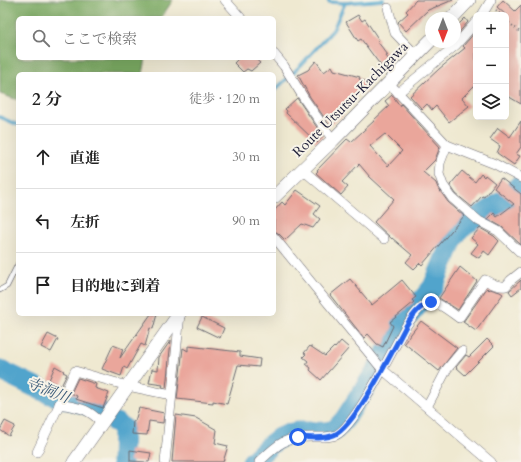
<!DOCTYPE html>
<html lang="ja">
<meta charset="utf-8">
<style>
:root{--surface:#fff;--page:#f6f6f6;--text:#222;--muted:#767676;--line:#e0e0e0}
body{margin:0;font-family:Cardo,"Noto Serif JP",serif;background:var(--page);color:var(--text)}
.controls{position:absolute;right:12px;top:12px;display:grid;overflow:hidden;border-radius:6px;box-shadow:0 4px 16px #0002}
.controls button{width:36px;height:36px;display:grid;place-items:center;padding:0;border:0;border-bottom:1px solid var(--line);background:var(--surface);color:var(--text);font:20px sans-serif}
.compass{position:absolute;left:425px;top:12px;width:36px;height:36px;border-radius:50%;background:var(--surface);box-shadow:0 4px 16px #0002;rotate:180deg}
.stop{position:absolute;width:12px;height:12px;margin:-9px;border:3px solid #2563eb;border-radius:50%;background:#fff}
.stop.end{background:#2563eb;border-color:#fff;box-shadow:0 1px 4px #0008}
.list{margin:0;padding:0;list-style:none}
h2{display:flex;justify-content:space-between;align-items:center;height:52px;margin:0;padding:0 16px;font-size:17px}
h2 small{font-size:13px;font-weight:400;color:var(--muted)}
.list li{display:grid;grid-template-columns:26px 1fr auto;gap:12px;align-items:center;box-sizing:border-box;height:64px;padding:0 16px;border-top:1px solid var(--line)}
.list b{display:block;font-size:15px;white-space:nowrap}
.list em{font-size:13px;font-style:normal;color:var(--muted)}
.icon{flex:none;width:22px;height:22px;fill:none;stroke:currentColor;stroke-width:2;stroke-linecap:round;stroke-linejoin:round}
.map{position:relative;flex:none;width:521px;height:462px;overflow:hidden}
.search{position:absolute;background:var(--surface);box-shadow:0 4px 16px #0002;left:16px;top:16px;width:260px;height:44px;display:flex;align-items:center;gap:10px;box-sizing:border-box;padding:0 14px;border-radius:6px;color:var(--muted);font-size:15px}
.panel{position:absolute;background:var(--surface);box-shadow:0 4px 16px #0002;left:16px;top:72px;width:260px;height:244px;border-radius:6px}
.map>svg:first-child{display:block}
.forest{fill:#7aa962;stroke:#4e664e}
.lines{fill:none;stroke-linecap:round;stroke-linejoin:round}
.stream{stroke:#51a4cc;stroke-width:3.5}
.river{stroke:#51a4cc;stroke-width:21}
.building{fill:#eaa69b;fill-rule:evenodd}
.lane-casing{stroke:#6a6870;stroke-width:6}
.street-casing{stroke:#6a6870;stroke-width:10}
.secondary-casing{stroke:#6a6870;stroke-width:14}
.path{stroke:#6a6870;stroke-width:2;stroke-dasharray:1 3;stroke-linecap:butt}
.lane{stroke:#fff;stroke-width:4.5}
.street{stroke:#fff;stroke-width:9}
.secondary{stroke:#fff;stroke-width:13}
.route{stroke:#2563eb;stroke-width:5}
.labels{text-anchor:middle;stroke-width:4;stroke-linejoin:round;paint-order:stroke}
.street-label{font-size:14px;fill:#22223b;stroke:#f7f3e8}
.water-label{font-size:15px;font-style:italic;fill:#355675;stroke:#f7f3e8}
</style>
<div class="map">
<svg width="521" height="462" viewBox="0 0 521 462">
<rect width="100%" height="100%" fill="#f7f3e8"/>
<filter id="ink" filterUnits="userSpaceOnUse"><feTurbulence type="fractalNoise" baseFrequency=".025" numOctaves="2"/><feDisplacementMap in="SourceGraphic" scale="8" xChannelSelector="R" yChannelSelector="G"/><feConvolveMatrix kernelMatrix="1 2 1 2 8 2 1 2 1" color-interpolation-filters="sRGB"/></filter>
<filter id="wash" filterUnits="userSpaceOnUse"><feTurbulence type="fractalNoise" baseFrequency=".012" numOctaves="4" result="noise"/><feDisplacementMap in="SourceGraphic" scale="16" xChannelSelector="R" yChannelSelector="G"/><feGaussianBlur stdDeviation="0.9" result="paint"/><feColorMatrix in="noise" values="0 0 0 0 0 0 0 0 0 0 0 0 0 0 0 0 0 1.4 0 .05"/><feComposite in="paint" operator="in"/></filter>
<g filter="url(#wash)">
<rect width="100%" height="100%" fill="#efe9d1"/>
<polygon class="forest" points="0,0 173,0 161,18 18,18 18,58 146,58 143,74 18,74 18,100 0,94"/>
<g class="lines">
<g class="stream">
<polyline points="328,0 329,2 345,3"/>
<polyline points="274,91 301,65 333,30 345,3 383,0"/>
<polyline points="0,117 18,125"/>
</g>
<g class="river">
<polyline points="0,370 50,394 97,408"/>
<polyline points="116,423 123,428 122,462"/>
<polyline points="252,462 270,445 279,438 288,434 297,432 326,432 335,430 345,419 378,368 401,325 433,287 453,239 459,229 467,223 487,212 506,199 521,184"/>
</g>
</g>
<g id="blocks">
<g class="building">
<polygon points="416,0 453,0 428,10 406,31 398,22 408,13 406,11"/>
<polygon points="503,0 515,11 521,5 521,104 506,95 506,15 497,7"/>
<polygon points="358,15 362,21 365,19 379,40 377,41 388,55 386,56 392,64 384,70 361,39 358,41 346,22"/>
<polygon points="465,18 468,22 456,36 455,28"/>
<polygon points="476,31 476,84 462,98 469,106 449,122 436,106 432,110 427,104 422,109 410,96 439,69 465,48 463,46"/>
<polygon points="239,58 254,58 260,63 251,71 247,69 243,72 234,63"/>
<polygon points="316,61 324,72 332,66 334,70 360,77 359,79 368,82 365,93 361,92 339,108 344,114 330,126 310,97 298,75 308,70"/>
<path d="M 392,95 L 400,106 L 401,104 L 440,147 L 435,160 L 423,172 L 436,183 L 438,188 L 448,202 L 464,216 L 422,265 L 420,263 L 414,269 L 406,262 L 412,255 L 392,238 L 392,239 L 374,222 L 394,199 L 370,177 L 359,164 L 342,182 L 348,187 L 341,195 L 316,173 L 318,171 L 317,170 L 347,139 L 351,142 L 374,121 L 374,120 L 389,106 L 385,101 ZM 385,134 L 402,151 L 388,166 L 370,146 Z"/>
<polygon points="297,98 323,136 317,143 286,113 287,111 285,109"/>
<polygon points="521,121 521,147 516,154 520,156 514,165 497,153 500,146 490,139 498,128 510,137"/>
<polygon points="462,171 475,182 481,174 484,177 485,175 495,183 484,197 482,196 472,207 456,194 450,185"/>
<polygon points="501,178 521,194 521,245 502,227 488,219 494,213 497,217 514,204 494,188"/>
<polygon points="297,190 320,206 314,214 320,219 313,228 302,224 285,240 278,233 274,231 274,211 282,202 285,205"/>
<polygon points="480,228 494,236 499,241 489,255 484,251 479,258 471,253 478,244 471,238"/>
<polygon points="460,267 477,281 458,310 439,298"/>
<polygon points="350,279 372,305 402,280 416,297 412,300 414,302 390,322 393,326 383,347 377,344 368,334 364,338 330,295"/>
<polygon points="521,280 521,288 512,295 509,291"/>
<polygon points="487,288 489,290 490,289 500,292 503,294 476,331 463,322"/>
<polygon points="151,314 157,314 153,329 150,328 145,346 141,344 127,369 124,367 121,376 102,369 113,345 123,349 120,358"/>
<polygon points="202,317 224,328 220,338 197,327"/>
<polygon points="421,321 457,348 439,371 404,343"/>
<polygon points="48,334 58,339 51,352 41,347"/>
<polygon points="487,339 494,346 465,375 456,367 466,355 469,357"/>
<polygon points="171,340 166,388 162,387 163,385 149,383 152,369 158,370 159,357"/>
<polygon points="341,341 349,348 321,380 310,370 311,368 306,364 308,361 303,357 306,354 304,353 310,346 325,356 334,347 335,348"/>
<polygon points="188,346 240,352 240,356 260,359 259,367 238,365 227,404 213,401 213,403 177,399 183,348 188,351"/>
<polygon points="55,366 64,371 63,372 67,374 61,386 49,380"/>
<polygon points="78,378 96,384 95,388 109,393 103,408 76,399 77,396 71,393"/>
<polygon points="139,408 164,413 163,423 149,421 147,435 132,434 133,421 135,421"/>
<polygon points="176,415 196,418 217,430 215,443 228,446 223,462 172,462"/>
<polygon points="5,421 15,426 9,436 0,430"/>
<polygon points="130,450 151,453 149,462 130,461"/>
</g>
</g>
</g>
<g filter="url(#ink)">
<use href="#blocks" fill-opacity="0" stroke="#6a6870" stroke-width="1"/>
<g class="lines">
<defs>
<polyline id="lane" points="0,290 7,286 18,264"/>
<g id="street">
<polyline points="225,0 241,18"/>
<polyline points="388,8 395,33 416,55"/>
<polyline points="482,15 491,0"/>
<polyline points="274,54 284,66 305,100 333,140"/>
<polyline points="389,83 447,145 495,164 521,178"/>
<polyline points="398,93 456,45 476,22"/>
<polyline points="447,145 440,163 439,174 443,185 452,198 479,221 498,231 521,253"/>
<polyline points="303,170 384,239"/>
<polyline points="274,237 382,369 491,462"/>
<path d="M 59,404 C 80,408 86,407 102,423"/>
<polyline points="427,407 447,369 462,351"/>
<polyline points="37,452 75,371 128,386 171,395"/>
<polyline points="165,462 180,314"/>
<path d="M 259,462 C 278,444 284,437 311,437 C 319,437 328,438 336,435 C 356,425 393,349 406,326 C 411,319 422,302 431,302 C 439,302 453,314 459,318 L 485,280 C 492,284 498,287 506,286 L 511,280 L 521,272"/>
</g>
<g id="secondary">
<polyline points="452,18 469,0"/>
<polyline points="274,197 333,140 431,40"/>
<polyline points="74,462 179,314"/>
</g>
</defs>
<use href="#lane" class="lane-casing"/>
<use href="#street" class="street-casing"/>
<use href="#secondary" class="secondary-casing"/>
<g class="path">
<polyline points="496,10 501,15"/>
<polyline points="506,20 521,33"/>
</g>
<use href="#lane" class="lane"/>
<use href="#street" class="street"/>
<use href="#secondary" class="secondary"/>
</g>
</g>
<g class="lines" filter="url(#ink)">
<path class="route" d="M 298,437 C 309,437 323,440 334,435 C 355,427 394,348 406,326 C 412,316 420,305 431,302"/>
</g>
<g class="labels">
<g class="street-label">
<text transform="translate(350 99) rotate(-45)" y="5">Route Utsutsu-Kachigawa</text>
</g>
<g class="water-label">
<text transform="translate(48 390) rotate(22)" y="5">寺洞川</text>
</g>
</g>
</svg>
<div class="controls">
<button>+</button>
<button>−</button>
<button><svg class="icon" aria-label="layers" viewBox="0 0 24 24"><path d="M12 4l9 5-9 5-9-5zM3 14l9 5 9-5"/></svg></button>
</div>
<svg class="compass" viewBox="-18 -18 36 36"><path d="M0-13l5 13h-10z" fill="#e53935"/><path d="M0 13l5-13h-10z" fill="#767676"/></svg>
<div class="stop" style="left:298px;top:437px"></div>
<div class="stop end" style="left:431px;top:302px"></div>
<div class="search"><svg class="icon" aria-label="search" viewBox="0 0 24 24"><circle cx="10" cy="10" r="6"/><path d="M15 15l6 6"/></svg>ここで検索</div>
<section class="panel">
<h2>2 分<small>徒歩 · 120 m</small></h2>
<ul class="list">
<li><svg class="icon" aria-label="ahead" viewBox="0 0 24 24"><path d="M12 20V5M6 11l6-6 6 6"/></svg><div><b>直進</b></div><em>30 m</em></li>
<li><svg class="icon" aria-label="left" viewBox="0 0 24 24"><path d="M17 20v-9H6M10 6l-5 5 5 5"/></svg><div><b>左折</b></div><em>90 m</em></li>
<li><svg class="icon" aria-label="arrive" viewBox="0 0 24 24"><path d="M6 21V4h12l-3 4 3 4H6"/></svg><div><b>目的地に到着</b></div></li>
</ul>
</section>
</div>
